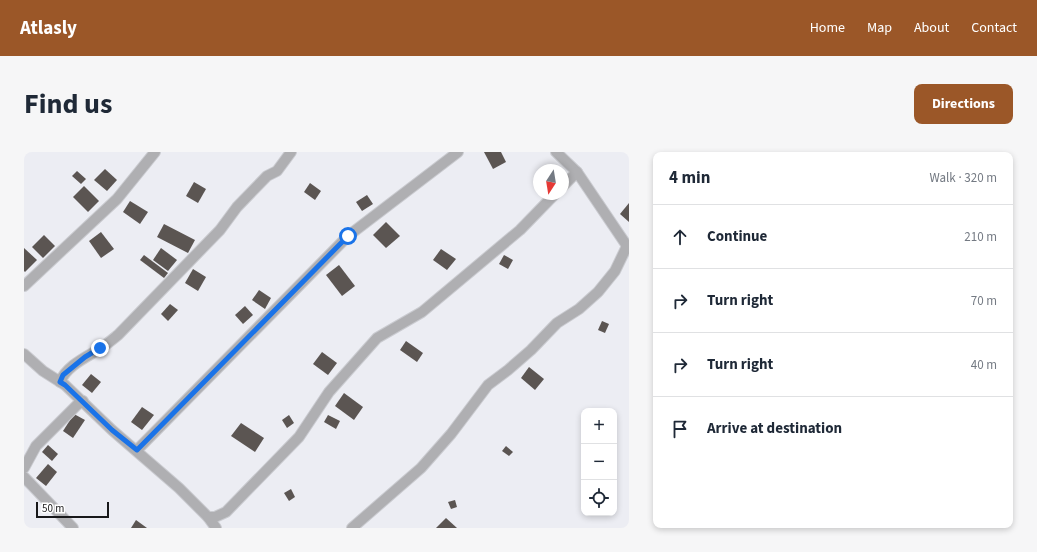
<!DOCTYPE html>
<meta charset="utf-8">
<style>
:root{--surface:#fff;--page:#f6f6f7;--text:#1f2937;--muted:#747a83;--line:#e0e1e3;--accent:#9b5728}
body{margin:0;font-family:"Source Sans 3",sans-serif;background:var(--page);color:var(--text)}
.controls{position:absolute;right:12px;bottom:12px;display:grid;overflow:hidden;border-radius:8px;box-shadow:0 2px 6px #0003}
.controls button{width:36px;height:36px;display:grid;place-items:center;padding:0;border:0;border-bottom:1px solid var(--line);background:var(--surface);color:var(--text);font:20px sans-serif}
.compass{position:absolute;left:509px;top:12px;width:36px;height:36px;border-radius:50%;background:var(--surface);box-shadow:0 2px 6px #0003;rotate:192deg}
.scale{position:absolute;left:12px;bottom:10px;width:73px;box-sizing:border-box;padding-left:4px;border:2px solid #18181a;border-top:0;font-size:11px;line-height:14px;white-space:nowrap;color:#18181a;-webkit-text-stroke:3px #fff;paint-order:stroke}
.stop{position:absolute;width:12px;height:12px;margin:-9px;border:3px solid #1a73e8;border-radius:50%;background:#fff}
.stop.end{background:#1a73e8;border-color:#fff;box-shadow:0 1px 4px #0008}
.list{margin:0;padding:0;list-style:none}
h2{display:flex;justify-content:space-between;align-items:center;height:52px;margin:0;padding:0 16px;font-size:17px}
h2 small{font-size:13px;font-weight:400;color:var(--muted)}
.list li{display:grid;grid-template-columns:26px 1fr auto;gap:12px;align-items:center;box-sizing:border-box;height:64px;padding:0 16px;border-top:1px solid var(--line)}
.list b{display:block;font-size:15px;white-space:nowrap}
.list em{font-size:13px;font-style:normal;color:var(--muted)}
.icon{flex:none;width:22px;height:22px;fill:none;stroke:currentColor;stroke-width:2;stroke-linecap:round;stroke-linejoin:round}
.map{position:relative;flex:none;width:605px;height:376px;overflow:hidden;border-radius:8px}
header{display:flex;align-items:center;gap:24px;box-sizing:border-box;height:56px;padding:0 20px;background:var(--accent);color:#fff}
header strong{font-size:19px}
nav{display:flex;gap:22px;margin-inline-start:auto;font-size:14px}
.intro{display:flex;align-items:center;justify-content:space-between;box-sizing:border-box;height:96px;padding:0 24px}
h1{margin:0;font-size:28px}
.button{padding:10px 18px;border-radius:8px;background:var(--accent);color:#fff;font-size:14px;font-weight:700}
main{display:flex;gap:24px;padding:0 24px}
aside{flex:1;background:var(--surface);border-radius:8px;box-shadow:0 2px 6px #0003}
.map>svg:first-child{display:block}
.building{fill:#5b5552}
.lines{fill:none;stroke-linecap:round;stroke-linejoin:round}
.minor-casing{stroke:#cacbd0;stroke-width:12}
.minor{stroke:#afafb2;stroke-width:10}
.route{stroke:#1a73e8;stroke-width:5}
</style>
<header>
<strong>Atlasly</strong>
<nav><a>Home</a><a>Map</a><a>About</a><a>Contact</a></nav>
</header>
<div class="intro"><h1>Find us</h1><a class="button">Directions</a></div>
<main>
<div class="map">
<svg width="605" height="376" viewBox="0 0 605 376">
<rect width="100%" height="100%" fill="#ecedf3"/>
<g class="building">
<polygon points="460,0 477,0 482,10 469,17"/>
<polygon points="81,17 93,28 83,39 70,28"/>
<polygon points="53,19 62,27 57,32 48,24"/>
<polygon points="170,30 182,37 174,51 162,44"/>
<polygon points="286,31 297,39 291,48 280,40"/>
<polygon points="60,34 75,49 64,60 49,45"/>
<polygon points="343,43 349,52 338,59 332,50"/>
<polygon points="106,49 124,60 116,72 99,60"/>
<polygon points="605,51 605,70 596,62"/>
<polygon points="362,70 376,84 362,96 349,83"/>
<polygon points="140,72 171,88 164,101 133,85"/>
<polygon points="77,80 90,97 77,106 65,89"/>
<polygon points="20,83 31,94 19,106 8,95"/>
<polygon points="0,96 13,108 1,120 0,119"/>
<polygon points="137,96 153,108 144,119 129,108"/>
<polygon points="417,97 432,107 423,118 409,108"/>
<polygon points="120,103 144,121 140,126 116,108"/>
<polygon points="480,103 489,108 484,117 475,112"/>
<polygon points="315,113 331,134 318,144 302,123"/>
<polygon points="169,117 182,125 174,139 161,131"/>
<polygon points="235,138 247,146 241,157 228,148"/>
<polygon points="146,152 154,158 144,169 137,162"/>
<polygon points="221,154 229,163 219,172 211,163"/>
<polygon points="578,169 585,172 581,181 574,178"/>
<polygon points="382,189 399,201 393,210 376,198"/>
<polygon points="298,200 313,211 304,223 289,212"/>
<polygon points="505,215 520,227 511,238 497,226"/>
<polygon points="67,222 77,230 68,241 58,233"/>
<polygon points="320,241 339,255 330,268 311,254"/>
<polygon points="118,255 130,263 118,278 107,270"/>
<polygon points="50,262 61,268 49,286 39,279"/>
<polygon points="265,263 270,271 263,276 258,268"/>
<polygon points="304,263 316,269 312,277 300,270"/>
<polygon points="217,271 240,286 231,300 207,284"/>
<polygon points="24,293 34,302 28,309 18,300"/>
<polygon points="482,294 489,300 485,304 478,299"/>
<polygon points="24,312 33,320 22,334 12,326"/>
<polygon points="267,337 271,345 265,349 260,341"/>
<polygon points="431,348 433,355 427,357 424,350"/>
<polygon points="422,366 433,376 412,376"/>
<polygon points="112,368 123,376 107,376"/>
</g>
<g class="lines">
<defs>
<g id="minor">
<polyline points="532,0 553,20 603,94 605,96"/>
<polyline points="539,34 553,20"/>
<polyline points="0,134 93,47 131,0"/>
<polyline points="0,202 19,219 41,233 88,278 155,336 184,365 192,376"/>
<path d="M 36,230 C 43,213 63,205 77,196 C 83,192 89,187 94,183 L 196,78 L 213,55 L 243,24 L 253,19 L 267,0"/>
<polyline points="113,298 324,84 434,0"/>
<polyline points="0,316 12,294 53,253 59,249"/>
<polyline points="0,325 49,376"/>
<polyline points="184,365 191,365 202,360 275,285 305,240 353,186 398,160 496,78 531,42"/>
<polyline points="328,376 397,316 427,282 464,233 484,218 507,198 533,171 555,157 574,140 591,119 603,94"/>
</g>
</defs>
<use href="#minor" class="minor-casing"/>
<use href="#minor" class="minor"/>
</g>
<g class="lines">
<polyline class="route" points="76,196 61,205 39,223 36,230 41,233 88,278 113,298 324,84"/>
</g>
</svg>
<div class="controls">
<button>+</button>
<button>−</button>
<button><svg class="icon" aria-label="locate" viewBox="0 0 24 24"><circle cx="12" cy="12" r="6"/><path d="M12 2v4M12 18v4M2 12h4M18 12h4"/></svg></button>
</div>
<svg class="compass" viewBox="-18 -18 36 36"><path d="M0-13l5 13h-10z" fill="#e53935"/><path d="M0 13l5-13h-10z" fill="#747a83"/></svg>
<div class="scale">50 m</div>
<div class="stop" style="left:324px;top:84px"></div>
<div class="stop end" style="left:76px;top:196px"></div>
</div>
<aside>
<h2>4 min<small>Walk · 320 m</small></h2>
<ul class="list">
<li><svg class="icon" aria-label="ahead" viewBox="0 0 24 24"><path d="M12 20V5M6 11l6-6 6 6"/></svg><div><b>Continue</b></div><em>210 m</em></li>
<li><svg class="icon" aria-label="right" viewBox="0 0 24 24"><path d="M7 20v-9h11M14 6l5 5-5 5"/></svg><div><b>Turn right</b></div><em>70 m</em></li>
<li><svg class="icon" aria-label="right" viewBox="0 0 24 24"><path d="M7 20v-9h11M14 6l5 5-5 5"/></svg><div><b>Turn right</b></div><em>40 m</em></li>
<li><svg class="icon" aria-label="arrive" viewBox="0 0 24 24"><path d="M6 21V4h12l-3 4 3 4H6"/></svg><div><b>Arrive at destination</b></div></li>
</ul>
</aside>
</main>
